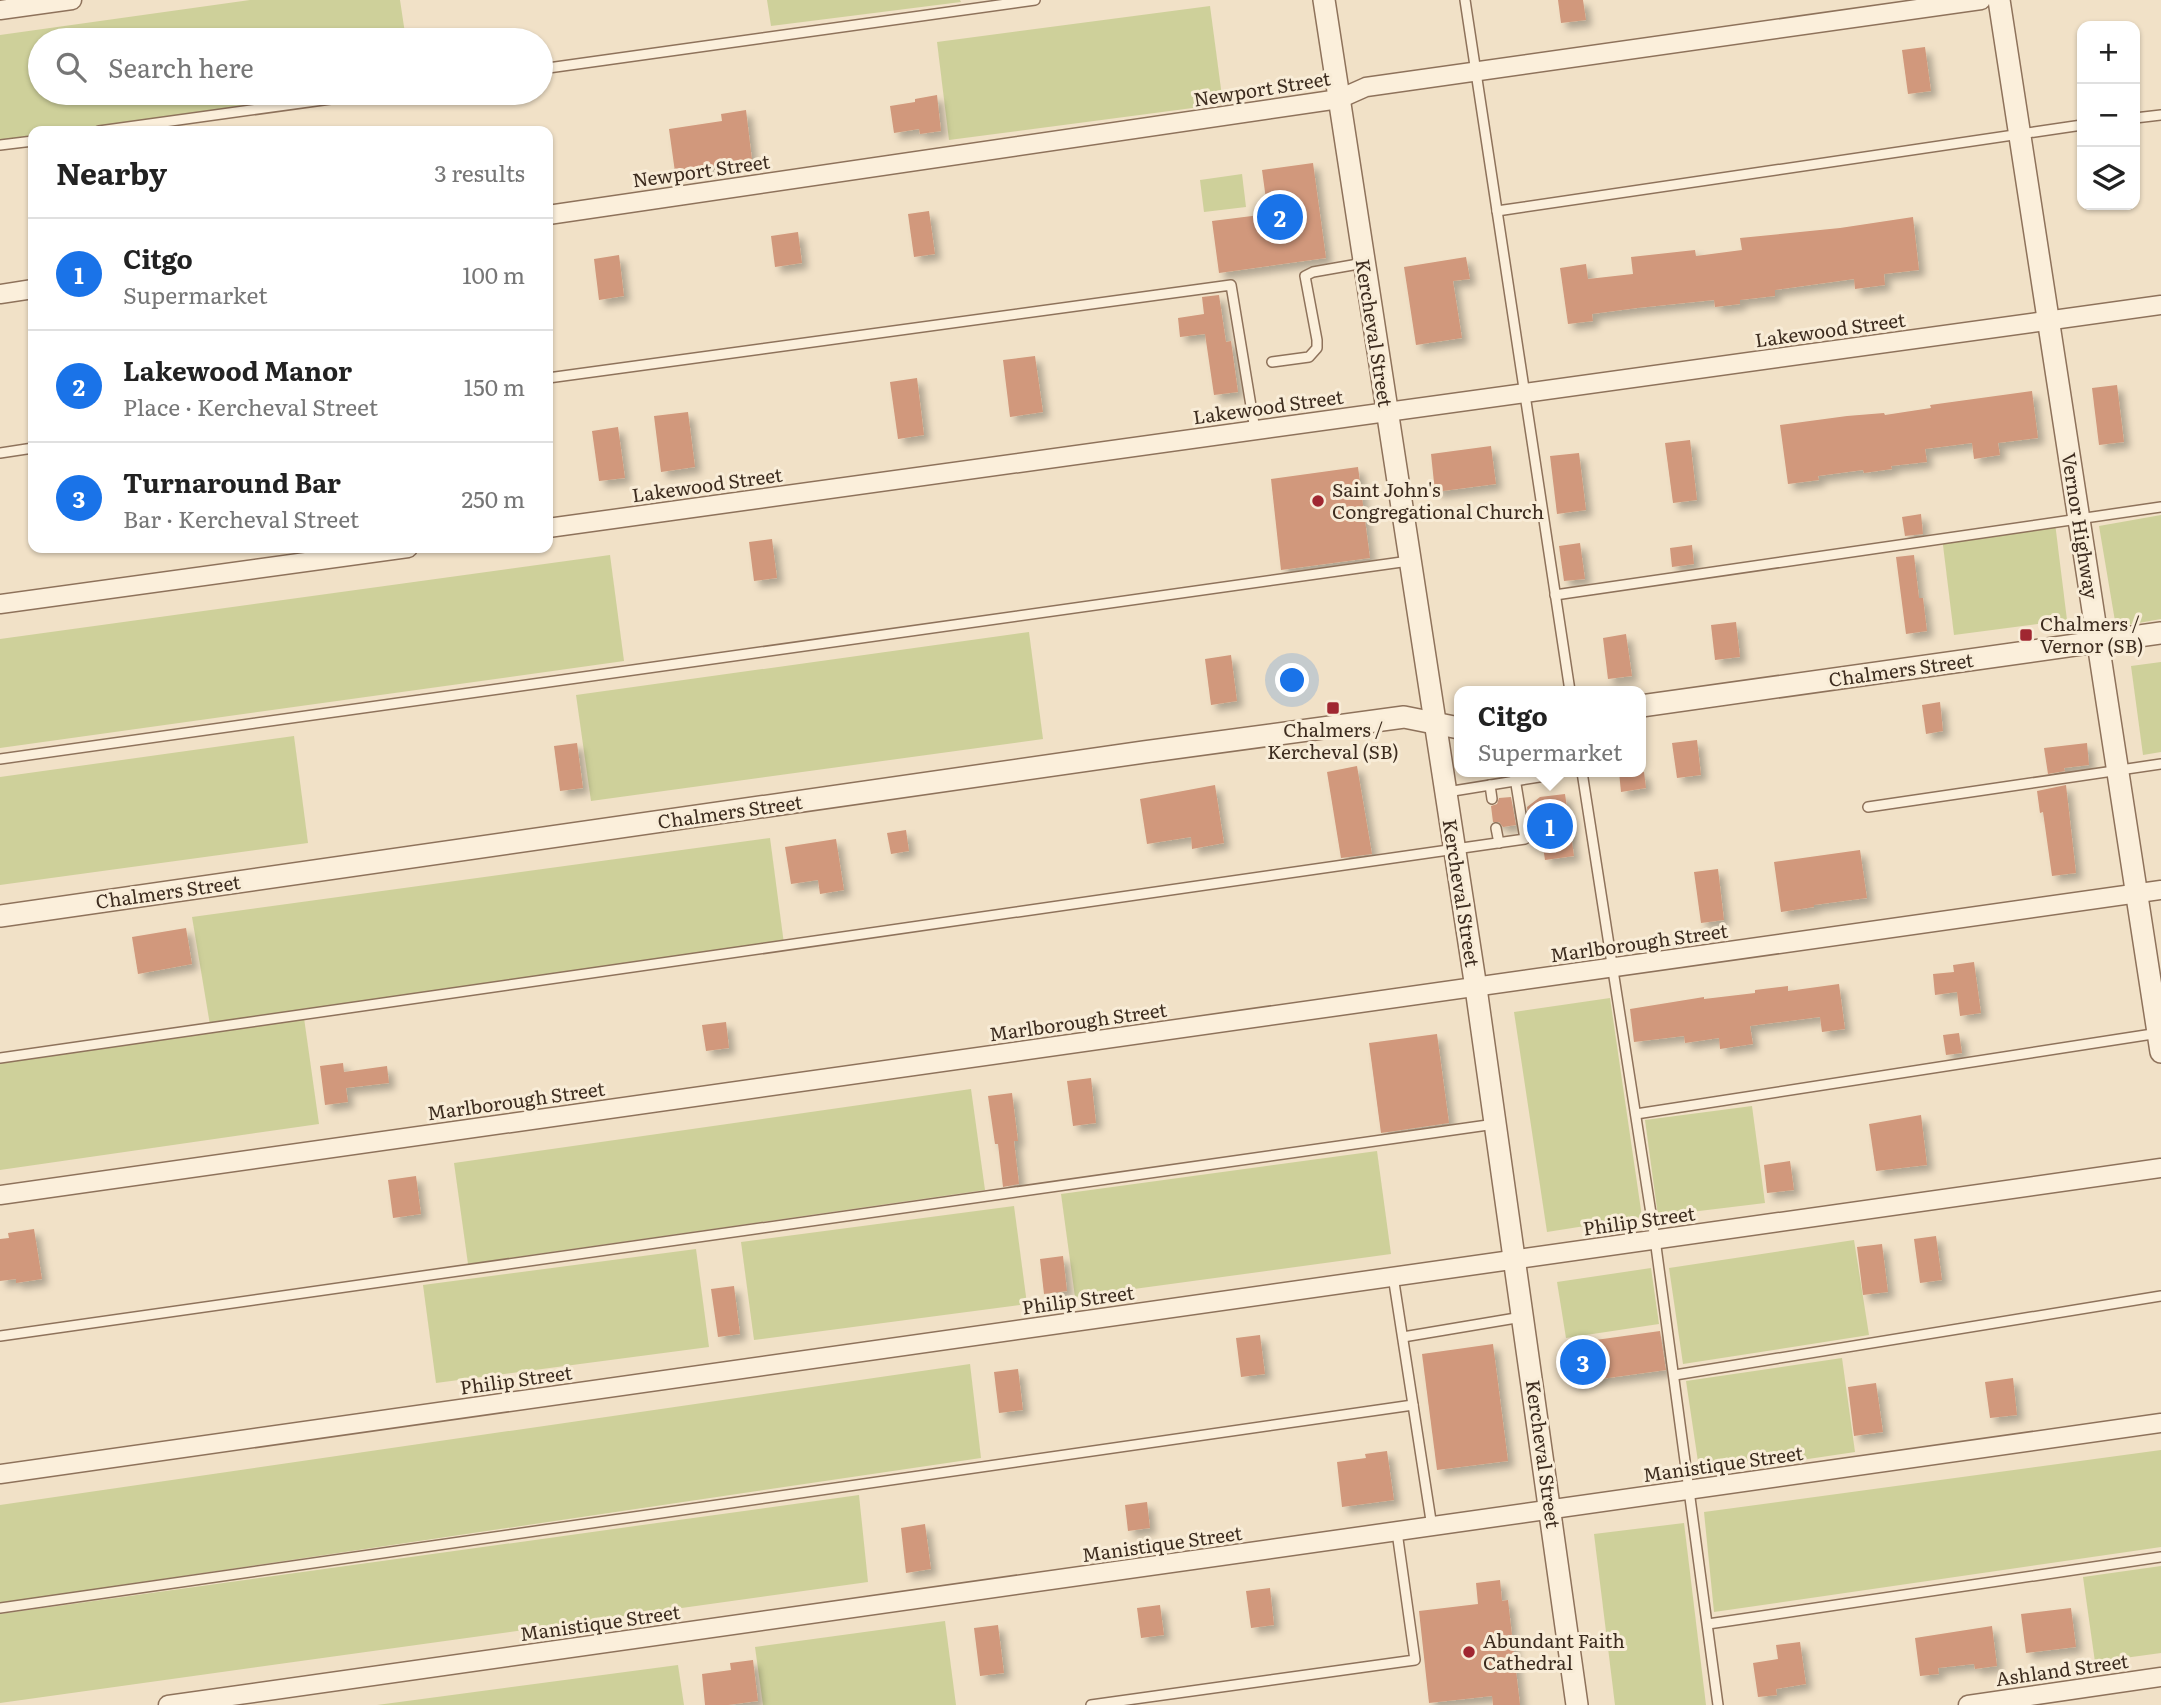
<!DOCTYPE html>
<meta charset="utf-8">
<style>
:root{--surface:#fff;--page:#f2f2f2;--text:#222;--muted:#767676;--line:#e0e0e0;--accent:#1a73e8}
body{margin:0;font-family:Literata,serif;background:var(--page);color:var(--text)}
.controls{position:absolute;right:21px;top:21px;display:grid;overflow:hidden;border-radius:14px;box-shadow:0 2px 5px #0004}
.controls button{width:63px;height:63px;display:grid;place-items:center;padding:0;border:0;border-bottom:2px solid var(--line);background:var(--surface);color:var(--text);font:35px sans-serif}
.you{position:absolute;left:1293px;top:681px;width:24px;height:24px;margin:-18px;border:5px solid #fff;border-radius:50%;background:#1a73e8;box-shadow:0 0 0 10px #1a73e833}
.badge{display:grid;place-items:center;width:46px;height:46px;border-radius:50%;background:var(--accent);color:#fff;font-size:23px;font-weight:700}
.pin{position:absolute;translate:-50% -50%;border:4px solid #fff;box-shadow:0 2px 7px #0006}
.popup{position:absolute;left:1454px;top:686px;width:192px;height:91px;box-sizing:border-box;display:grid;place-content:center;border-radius:14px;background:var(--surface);filter:drop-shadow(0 2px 5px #0005);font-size:23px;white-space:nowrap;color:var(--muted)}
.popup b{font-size:26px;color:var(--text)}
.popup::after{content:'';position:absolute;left:50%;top:100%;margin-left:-14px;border:14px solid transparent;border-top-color:var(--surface)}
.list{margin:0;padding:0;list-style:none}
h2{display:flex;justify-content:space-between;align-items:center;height:91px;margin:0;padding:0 28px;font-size:30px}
h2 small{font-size:23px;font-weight:400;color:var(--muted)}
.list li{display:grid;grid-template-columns:46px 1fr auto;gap:21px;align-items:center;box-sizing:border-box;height:112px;padding:0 28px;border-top:2px solid var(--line)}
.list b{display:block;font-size:26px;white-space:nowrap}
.list p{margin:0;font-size:23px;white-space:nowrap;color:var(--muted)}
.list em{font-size:23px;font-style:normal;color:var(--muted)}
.icon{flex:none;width:38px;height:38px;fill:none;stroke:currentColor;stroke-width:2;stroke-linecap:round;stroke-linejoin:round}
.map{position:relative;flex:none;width:2161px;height:1705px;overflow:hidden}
.search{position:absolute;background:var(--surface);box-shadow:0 2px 5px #0004;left:28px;top:28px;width:525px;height:77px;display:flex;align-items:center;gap:18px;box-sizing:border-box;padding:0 24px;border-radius:38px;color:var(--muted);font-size:26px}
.panel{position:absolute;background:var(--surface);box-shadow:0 2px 5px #0004;left:28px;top:126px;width:525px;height:427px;border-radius:14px}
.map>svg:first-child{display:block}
.green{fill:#ced09a}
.building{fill:#d1987b;filter:url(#shadow)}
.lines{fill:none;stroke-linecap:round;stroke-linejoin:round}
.service-casing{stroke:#8e725b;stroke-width:12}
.minor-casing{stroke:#8e725b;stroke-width:21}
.tertiary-casing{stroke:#8e725b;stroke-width:24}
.service{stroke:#fbefdb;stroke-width:9}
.minor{stroke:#fbefdb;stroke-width:18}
.tertiary{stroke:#fbefdb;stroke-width:21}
.poi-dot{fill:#a02731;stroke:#f8ecd7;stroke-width:2.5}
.labels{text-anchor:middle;stroke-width:6;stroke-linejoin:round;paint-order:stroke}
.street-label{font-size:19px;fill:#3d2c1f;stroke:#f8ecd7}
.poi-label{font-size:19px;fill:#3d2c1f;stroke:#f8ecd7;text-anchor:start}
</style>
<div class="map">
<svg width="2161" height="1705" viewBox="0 0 2161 1705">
<defs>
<filter id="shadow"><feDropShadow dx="6" dy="6" stdDeviation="3.5" flood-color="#0004"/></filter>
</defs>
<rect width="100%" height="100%" fill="#f1e1c7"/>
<g class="green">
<polygon points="250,0 400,0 406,40 40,40 40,93 363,93 86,131 33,131 33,139 0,143 0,35"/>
<polygon points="767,0 960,0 961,2 771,26"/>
<polygon points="1210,6 1223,104 949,140 937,42"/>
<polygon points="1242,174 1246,207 1204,212 1200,180"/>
<polygon points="2161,515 2161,619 2116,627 2099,526"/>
<polygon points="2055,523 2067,620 1954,635 1942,537"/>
<polygon points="610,555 624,661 0,748 0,639"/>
<polygon points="1029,632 1043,739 591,801 576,695"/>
<polygon points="2161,662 2161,752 2143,755 2131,666"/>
<polygon points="294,736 308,843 0,885 0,777"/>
<polygon points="770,838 784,944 210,1025 192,917"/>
<polygon points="1610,998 1642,1217 1547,1232 1514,1012"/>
<polygon points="304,1018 319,1124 0,1170 0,1063"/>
<polygon points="971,1089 985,1190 468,1264 454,1163"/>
<polygon points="1752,1106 1765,1203 1658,1216 1645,1120"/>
<polygon points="1377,1151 1391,1254 1075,1297 1061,1194"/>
<polygon points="1014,1206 1027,1304 754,1340 741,1242"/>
<polygon points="1854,1240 1869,1335 1683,1364 1669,1268"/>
<polygon points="696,1249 709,1347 436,1383 423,1285"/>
<polygon points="1651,1268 1659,1324 1566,1338 1557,1282"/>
<polygon points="1842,1358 1855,1452 1700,1475 1686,1381"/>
<polygon points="970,1364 981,1458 0,1603 0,1505"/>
<polygon points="2161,1450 2161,1547 1714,1612 1704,1512"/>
<polygon points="859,1495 868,1582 0,1703 0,1614"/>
<polygon points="1684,1523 1706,1705 1615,1705 1594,1534"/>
<polygon points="2161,1566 2161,1653 2095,1662 2083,1577"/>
<polygon points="945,1621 956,1705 763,1705 755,1647"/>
<polygon points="678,1665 684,1705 377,1705"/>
</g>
<g class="building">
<polygon points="1558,0 1583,0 1586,20 1561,23"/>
<polygon points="1925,47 1931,91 1908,94 1902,50"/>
<polygon points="937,95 941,131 920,134 919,129 894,133 890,106 915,102 915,99"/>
<polygon points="746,110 752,160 675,172 669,129 722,121 721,114"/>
<polygon points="1313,163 1326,258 1219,273 1212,221 1268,214 1262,170"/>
<polygon points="929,211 935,254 914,257 908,214"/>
<polygon points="1913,217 1919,270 1884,274 1885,285 1855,289 1854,279 1775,290 1775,296 1740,300 1740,304 1715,307 1714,300 1637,308 1592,314 1593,321 1568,324 1560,268 1586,264 1588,279 1633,274 1631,257 1695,250 1696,256 1742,250 1740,238 1840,228"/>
<polygon points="798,232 802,263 775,267 771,236"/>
<polygon points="619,255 624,296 599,300 594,259"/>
<polygon points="1466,257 1470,279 1453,281 1462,338 1416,345 1404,267"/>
<polygon points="1219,295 1226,342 1231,341 1238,392 1214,395 1205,334 1180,337 1178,318 1204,314 1202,297"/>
<polygon points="1035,356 1043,412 1010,417 1003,360"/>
<polygon points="917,378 924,435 898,439 890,382"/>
<polygon points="2117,385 2124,442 2099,445 2092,388"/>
<polygon points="2032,391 2038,438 1998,443 2000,455 1974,459 1972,443 1925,449 1927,462 1891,466 1892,469 1864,473 1863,470 1818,476 1819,480 1788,484 1780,425 1847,416 1884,413 1885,415 1931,408 1930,405"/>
<polygon points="688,412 695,467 661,472 654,416"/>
<polygon points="618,427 625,478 599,481 592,431"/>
<polygon points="1690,440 1697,500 1673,503 1665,443"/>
<polygon points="1491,446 1496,484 1435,492 1431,454"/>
<polygon points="1579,453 1586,510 1557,514 1550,456"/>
<polygon points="1358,467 1370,558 1281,570 1271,479"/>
<polygon points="1921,514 1923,534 1905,536 1902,517"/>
<polygon points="772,539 777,578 754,581 749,542"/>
<polygon points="1580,543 1585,579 1564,581 1559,546"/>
<polygon points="1692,545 1694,564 1672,567 1670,548"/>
<polygon points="1914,555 1919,598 1923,598 1927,631 1906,634 1896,557"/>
<polygon points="1736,622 1740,657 1715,660 1711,625"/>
<polygon points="1626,634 1632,676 1608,679 1603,638"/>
<polygon points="1231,655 1237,701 1211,705 1205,659"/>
<polygon points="1940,702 1943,731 1926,734 1922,705"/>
<polygon points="1697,740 1701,775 1677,778 1672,743"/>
<polygon points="577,743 583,788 560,791 554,746"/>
<polygon points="2087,743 2089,765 2064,768 2065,771 2048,774 2044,748"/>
<polygon points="1357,766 1372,854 1341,858 1327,772"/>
<polygon points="1619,772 1644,772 1646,788 1621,792"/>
<polygon points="1215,785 1224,843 1192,849 1191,837 1147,844 1140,799"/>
<polygon points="2066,785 2076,873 2052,876 2043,812 2040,813 2037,791"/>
<polygon points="1565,794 1574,856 1545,860 1539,821 1529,822 1527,807 1540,797"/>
<polygon points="1511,797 1516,825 1503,827 1499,822 1493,822 1491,806 1497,804 1499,798"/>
<polygon points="906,830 909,851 891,854 887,833"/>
<polygon points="836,839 844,890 820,894 818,880 791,884 785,847"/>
<polygon points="1860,850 1867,898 1814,905 1814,907 1781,912 1774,862"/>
<polygon points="1718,869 1724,920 1701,923 1694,872"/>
<polygon points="186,928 192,964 138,974 132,937"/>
<polygon points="1974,962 1981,1013 1960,1016 1957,992 1935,995 1933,974 1954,972 1953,965"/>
<polygon points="1839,984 1845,1029 1822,1032 1820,1017 1750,1026 1753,1044 1720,1049 1719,1038 1685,1043 1684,1036 1634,1042 1630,1009 1704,997 1704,999 1755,993 1755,990 1788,986 1788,991"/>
<polygon points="726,1022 729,1048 706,1051 702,1025"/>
<polygon points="1959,1033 1962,1053 1946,1055 1943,1035"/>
<polygon points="1437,1034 1449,1123 1381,1133 1369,1043"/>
<polygon points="343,1063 344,1072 387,1066 389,1083 346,1088 348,1102 325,1105 320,1066"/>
<polygon points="1091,1078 1096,1123 1073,1126 1067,1081"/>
<polygon points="1012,1093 1018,1141 1014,1141 1019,1184 1003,1187 998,1144 995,1144 988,1096"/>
<polygon points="1921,1115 1927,1165 1876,1171 1869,1124"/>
<polygon points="1790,1161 1794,1190 1767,1193 1764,1165"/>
<polygon points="416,1176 421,1214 393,1218 388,1180"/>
<polygon points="34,1229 42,1279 16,1283 16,1279 0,1281 0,1239 9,1238 8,1233"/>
<polygon points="1936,1236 1942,1280 1920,1283 1914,1239"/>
<polygon points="1882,1244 1888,1292 1863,1295 1857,1247"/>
<polygon points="1063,1256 1067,1291 1044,1294 1040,1259"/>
<polygon points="734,1286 740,1334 718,1337 711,1289"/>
<polygon points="1660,1331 1666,1370 1572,1383 1567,1344"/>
<polygon points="1260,1335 1265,1374 1241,1377 1236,1338"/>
<polygon points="1493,1344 1508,1461 1437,1470 1422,1354"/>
<polygon points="1018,1369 1023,1410 999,1413 994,1372"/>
<polygon points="2013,1378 2017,1415 1990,1418 1985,1382"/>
<polygon points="1876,1383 1883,1432 1854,1436 1848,1387"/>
<polygon points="1387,1451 1394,1500 1342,1507 1337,1462 1366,1458 1365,1454"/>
<polygon points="1147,1502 1150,1528 1128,1531 1125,1505"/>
<polygon points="925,1524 931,1569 906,1573 901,1528"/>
<polygon points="1500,1580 1502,1601 1508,1600 1520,1705 1493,1705 1492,1696 1429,1703 1419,1611 1478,1604 1476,1583"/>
<polygon points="1270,1588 1274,1625 1251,1628 1246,1591"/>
<polygon points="1160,1605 1164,1635 1141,1638 1137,1608"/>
<polygon points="2071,1608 2076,1647 2026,1653 2021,1614"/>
<polygon points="998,1625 1004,1673 980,1676 974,1628"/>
<polygon points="1992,1626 1997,1666 1975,1669 1974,1664 1938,1668 1939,1674 1920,1676 1915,1638"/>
<polygon points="1800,1642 1806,1684 1776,1689 1777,1695 1758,1697 1753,1663 1778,1659 1776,1645"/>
<polygon points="753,1660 758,1701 728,1705 705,1705 702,1674 731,1670 730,1663"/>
</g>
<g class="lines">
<defs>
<g id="service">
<polyline points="1465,0 1570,691"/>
<polyline points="541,69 1035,0"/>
<polyline points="2135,118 2161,115"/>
<polyline points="99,131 374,93"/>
<polyline points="0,145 33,141"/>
<polyline points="1497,211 2082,125"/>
<polyline points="1272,362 1309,357 1317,348 1317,340 1305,276 1313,272 1364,263"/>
<polyline points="548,378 1231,285 1255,430"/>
<polyline points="0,453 33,448"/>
<polyline points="1555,595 2161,507"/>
<polyline points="0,759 1409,561"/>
<polyline points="1582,772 1655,1239 1718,1705"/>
<polyline points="1490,785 1492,799"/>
<polyline points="1447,792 1558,774 1557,772"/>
<polyline points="1868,807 2161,764"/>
<polyline points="1496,828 1499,843"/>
<polyline points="0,1058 1525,839 1514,772"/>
<polyline points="1636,1114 2159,1033"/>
<polyline points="1393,1276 1432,1527"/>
<polyline points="0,1336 1495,1124"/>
<polyline points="1403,1337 1522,1317"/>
<polyline points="1675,1375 2161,1296"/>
<polyline points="0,1608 1413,1405"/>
<polyline points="1708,1624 2161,1557"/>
<polyline points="1091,1705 1415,1660 1397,1532"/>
</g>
<g id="minor">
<polyline points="0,10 72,0"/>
<polyline points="548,215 1339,99 1366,87 1981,0"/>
<polyline points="0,294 33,289"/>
<polyline points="548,528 2161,305"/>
<polyline points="0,604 408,548"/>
<polyline points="0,1195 2161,890"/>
<polyline points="0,1474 2161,1168"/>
<polyline points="168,1705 2161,1423"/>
<polyline points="1968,1705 2161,1677"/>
</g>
<g id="tertiary">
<polyline points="1324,0 1476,988 1577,1705"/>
<polyline points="1999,0 2161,1052"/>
<polyline points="1641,706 2161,633"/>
<polyline points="0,916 1144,752 1404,717 1459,728"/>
</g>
</defs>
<use href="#service" class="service-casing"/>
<use href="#minor" class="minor-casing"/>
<use href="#tertiary" class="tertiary-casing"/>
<use href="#service" class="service"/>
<use href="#minor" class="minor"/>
<use href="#tertiary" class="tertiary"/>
</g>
<g class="poi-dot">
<circle cx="1318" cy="501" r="7"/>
<rect x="2019" y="628" width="14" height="14" rx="3.5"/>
<rect x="1326" y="701" width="14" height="14" rx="3.5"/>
<circle cx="1469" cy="1652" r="7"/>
</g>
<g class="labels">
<g class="street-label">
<text transform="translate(1262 89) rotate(-9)" y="7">Newport Street</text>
<text transform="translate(701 171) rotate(-8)" y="7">Newport Street</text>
<text transform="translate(1830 330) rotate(-8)" y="7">Lakewood Street</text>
<text transform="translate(1374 333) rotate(81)" y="7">Kercheval Street</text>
<text transform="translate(1268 407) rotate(-8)" y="7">Lakewood Street</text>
<text transform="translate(707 485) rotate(-8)" y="7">Lakewood Street</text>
<text transform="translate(2080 526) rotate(81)" y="7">Vernor Highway</text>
<text transform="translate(1901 670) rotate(-8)" y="7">Chalmers Street</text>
<text transform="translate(730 812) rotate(-8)" y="7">Chalmers Street</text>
<text transform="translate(168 892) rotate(-8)" y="7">Chalmers Street</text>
<text transform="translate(1461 893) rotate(81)" y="7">Kercheval Street</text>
<text transform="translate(1639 943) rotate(-8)" y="7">Marlborough Street</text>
<text transform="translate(1078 1022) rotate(-8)" y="7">Marlborough Street</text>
<text transform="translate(516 1101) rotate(-8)" y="7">Marlborough Street</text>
<text transform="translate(1639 1221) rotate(-8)" y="7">Philip Street</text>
<text transform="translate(1078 1300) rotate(-8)" y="7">Philip Street</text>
<text transform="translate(516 1380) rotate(-8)" y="7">Philip Street</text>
<text transform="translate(1543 1454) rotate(82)" y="7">Kercheval Street</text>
<text transform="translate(1723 1464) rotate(-8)" y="7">Manistique Street</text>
<text transform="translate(1162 1544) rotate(-8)" y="7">Manistique Street</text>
<text transform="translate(600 1623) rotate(-8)" y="7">Manistique Street</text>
<text transform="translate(2062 1670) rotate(-8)" y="7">Ashland Street</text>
</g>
<g class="poi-label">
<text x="1332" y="497">Saint John's<tspan x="1332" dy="22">Congregational Church</tspan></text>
<text x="2040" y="631">Chalmers /<tspan x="2040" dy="22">Vernor (SB)</tspan></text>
<text x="1333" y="737" text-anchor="middle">Chalmers /<tspan x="1333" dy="22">Kercheval (SB)</tspan></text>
<text x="1483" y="1648">Abundant Faith<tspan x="1483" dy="22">Cathedral</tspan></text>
</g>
</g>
</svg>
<div class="controls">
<button>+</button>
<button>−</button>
<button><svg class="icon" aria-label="layers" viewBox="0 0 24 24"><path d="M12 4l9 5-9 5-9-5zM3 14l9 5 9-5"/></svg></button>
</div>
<div class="you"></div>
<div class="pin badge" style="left:1550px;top:826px">1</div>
<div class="popup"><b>Citgo</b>Supermarket</div>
<div class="pin badge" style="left:1280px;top:217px">2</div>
<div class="pin badge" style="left:1583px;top:1362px">3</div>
<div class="search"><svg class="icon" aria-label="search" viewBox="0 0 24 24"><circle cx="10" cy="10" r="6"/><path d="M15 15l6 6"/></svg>Search here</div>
<section class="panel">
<h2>Nearby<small>3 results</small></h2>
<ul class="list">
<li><span class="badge">1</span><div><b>Citgo</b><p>Supermarket</p></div><em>100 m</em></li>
<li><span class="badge">2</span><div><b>Lakewood Manor</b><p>Place · Kercheval Street</p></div><em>150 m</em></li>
<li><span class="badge">3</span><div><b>Turnaround Bar</b><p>Bar · Kercheval Street</p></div><em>250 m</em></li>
</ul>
</section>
</div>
